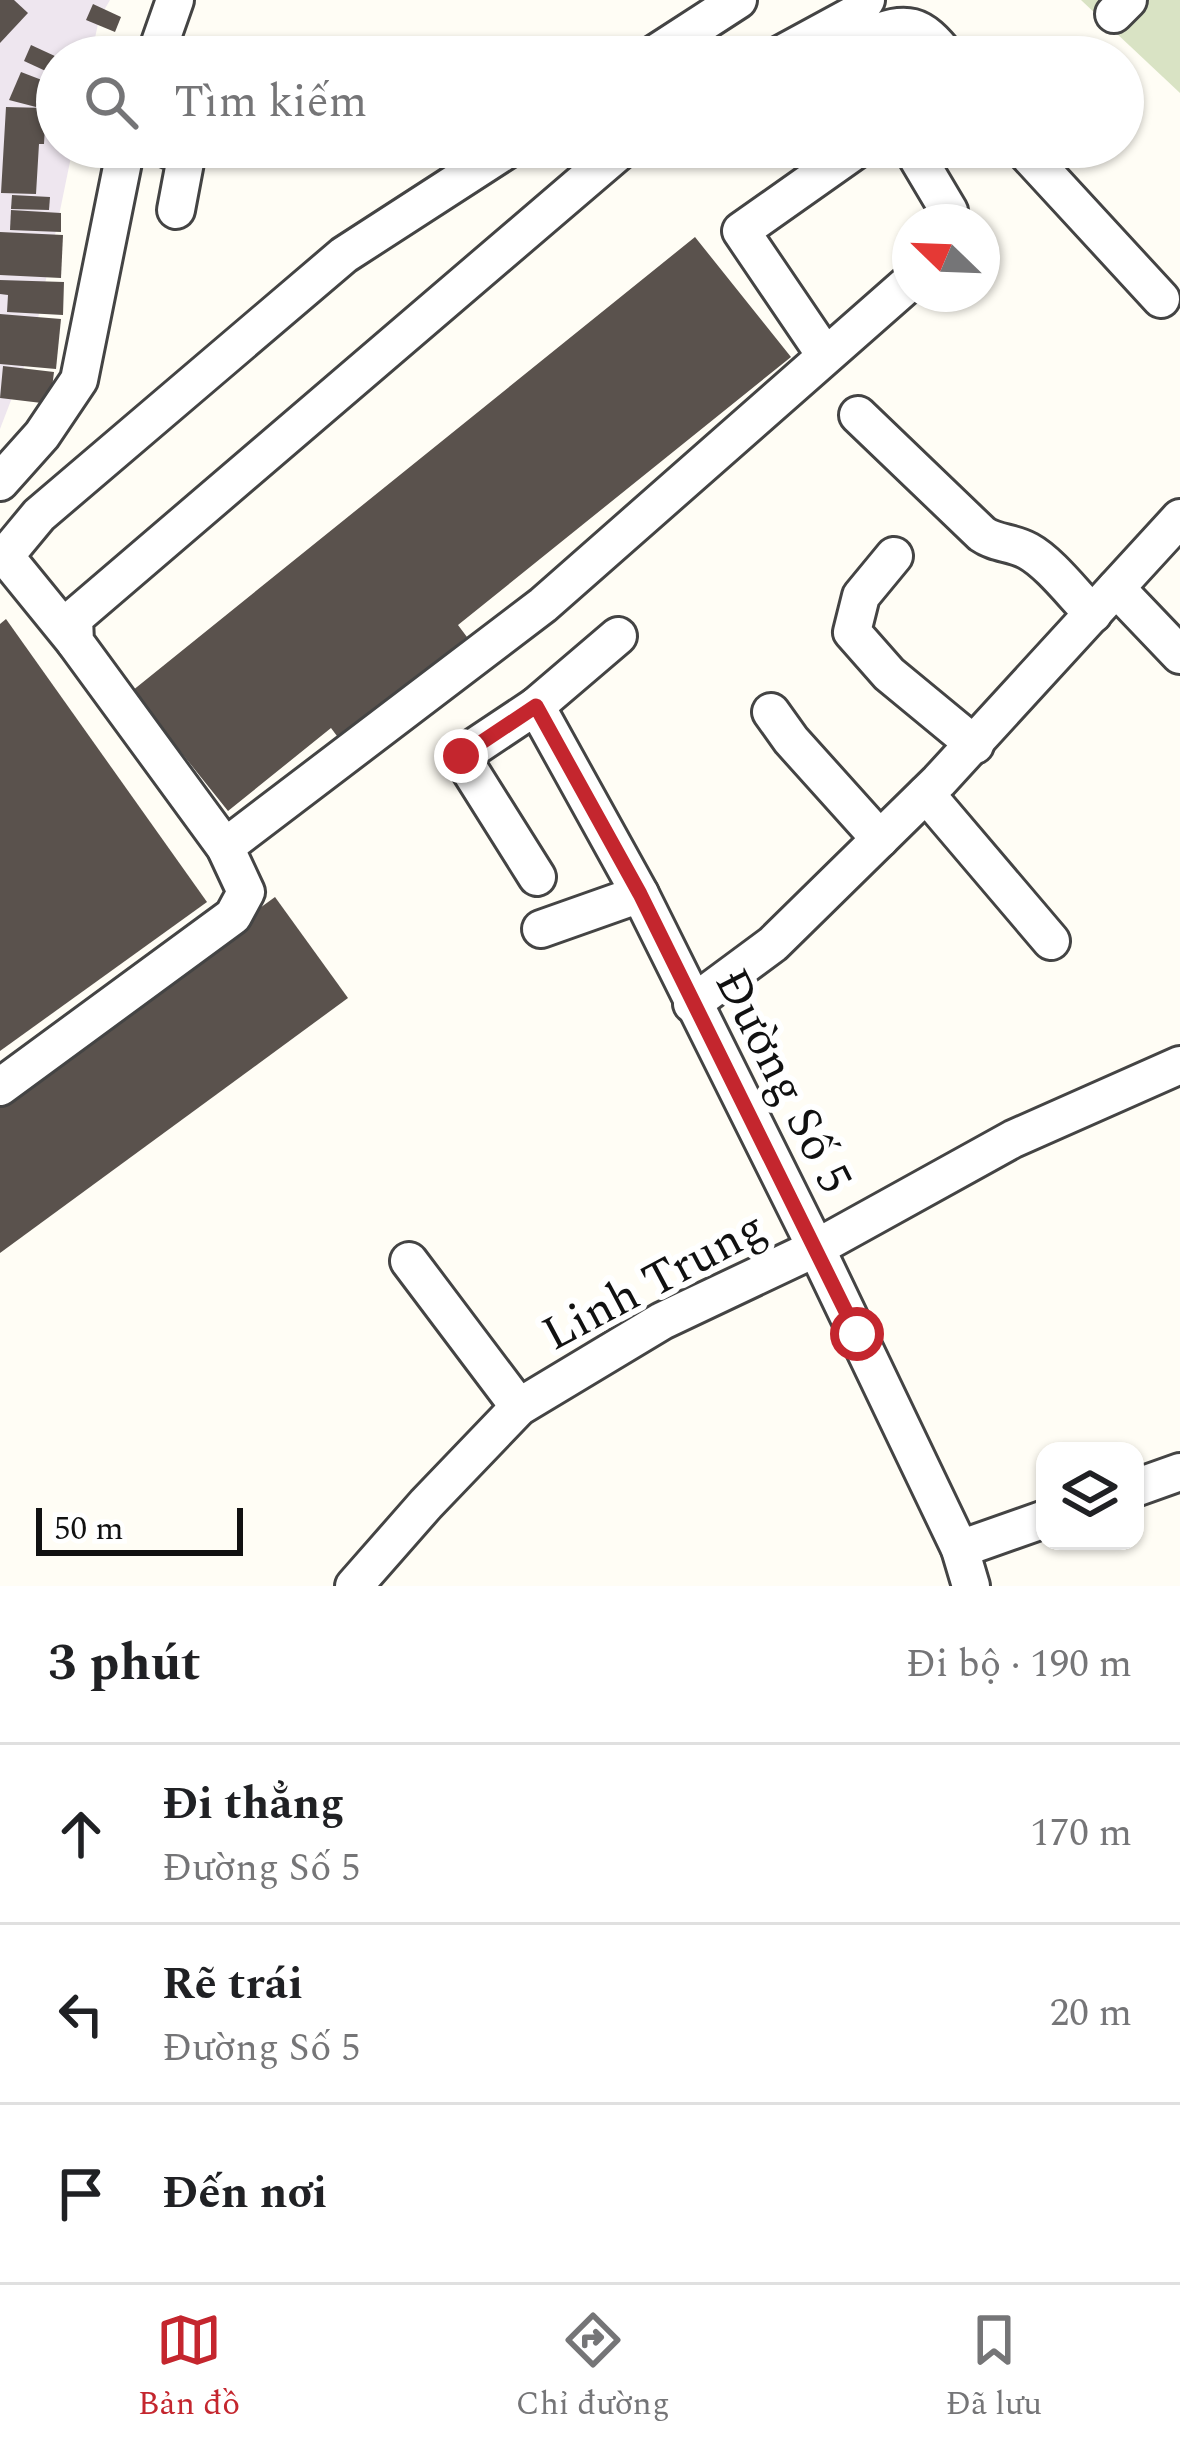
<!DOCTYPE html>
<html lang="vi">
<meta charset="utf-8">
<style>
:root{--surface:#fff;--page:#f6f6f6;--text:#202124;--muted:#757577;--line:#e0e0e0;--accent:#c4262e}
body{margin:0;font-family:Spectral,serif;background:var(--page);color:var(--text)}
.controls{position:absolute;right:36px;bottom:36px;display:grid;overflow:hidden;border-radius:24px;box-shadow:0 3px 9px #0004}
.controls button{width:108px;height:108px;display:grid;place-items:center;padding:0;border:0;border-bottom:3px solid var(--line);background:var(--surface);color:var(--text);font:60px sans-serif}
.compass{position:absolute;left:892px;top:204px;width:108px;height:108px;border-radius:50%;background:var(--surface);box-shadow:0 3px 9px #0004;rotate:293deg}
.scale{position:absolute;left:36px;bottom:30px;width:207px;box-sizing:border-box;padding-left:12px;border:6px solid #111;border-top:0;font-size:33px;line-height:42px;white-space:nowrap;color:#111;-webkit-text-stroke:9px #fff;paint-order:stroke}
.stop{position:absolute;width:36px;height:36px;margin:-27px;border:9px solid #c4262e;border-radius:50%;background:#fff}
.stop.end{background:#c4262e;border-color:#fff;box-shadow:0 3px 12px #0008}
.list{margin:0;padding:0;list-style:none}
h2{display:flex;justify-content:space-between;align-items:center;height:156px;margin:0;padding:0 48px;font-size:51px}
h2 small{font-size:39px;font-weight:400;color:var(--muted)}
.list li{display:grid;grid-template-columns:78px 1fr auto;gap:36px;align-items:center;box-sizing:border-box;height:180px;padding:0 48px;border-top:3px solid var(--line)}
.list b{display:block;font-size:45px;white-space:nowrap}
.list p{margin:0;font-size:39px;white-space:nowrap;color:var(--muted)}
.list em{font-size:39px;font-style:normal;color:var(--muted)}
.icon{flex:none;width:66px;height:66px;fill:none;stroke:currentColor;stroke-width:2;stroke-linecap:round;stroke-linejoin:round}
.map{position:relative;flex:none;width:1180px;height:1586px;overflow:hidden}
.search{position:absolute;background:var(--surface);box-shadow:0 3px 9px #0004;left:36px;right:36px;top:36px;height:132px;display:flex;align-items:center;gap:30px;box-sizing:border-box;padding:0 42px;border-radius:66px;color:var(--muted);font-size:45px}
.sheet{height:696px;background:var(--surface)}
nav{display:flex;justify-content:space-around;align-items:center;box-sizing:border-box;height:168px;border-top:3px solid var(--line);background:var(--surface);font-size:33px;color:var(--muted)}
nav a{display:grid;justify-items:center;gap:6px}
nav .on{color:var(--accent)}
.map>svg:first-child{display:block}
.industrial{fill:#eee6ef}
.cemetery{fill:#d9e3c4}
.building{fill:#5a524d}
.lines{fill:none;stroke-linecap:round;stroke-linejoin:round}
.minor-casing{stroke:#444;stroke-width:42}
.minor{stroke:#fff;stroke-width:36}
.route{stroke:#c4262e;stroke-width:15}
.labels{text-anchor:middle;stroke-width:12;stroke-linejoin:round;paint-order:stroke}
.street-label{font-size:48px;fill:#111;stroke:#fff}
</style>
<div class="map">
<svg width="1180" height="1586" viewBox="0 0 1180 1586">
<rect width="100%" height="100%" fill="#fffdf5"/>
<polygon class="industrial" points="0,0 110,0 99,19 91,57 57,57 57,147 73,147 33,343 0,429"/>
<polygon class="cemetery" points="1081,0 1180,0 1180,93"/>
<g class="building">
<polygon points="0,0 14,0 28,13 0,43"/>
<polygon points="93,4 121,17 115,32 86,20"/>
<polygon points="31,45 57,57 50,73 24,61"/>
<polygon points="21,72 47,82 36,107 9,100"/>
<polygon points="6,107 46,108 44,144 39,144 36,194 1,193"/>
<polygon points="12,195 50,197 49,210 11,209"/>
<polygon points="11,210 61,213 61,232 10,230"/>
<polygon points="0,232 63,235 61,278 0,275"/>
<polygon points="695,237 791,357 458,625 467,637 340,740 331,728 228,811 132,691"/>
<polygon points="0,280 64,282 63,315 7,312 8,295 0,294"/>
<polygon points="0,314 61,319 56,369 0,364"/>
<polygon points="3,366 54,372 50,404 0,398"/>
<polygon points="6,619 207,902 0,1051 0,624"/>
<polygon points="275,897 348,998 0,1253 0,1098"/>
</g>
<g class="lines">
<defs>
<g id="minor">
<polyline points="1114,14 1128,0"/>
<path d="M 868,36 C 908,20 920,23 947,57"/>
<polyline points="155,57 175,0"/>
<polyline points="650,57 738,0"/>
<polyline points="776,57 857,13 866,0"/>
<polyline points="163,147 186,157 176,210"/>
<polyline points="911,147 949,211 944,222"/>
<polyline points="1021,147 1161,299"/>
<polyline points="825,355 741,231 860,147"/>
<path d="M 858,415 L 982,534 C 996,544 1012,542 1028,551 C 1050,563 1074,595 1093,614"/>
<polyline points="0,482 42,435 79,380 126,147"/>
<polyline points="894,556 861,596 852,632 889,674 975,745"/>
<polyline points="1116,588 1180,655"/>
<polyline points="75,642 5,556 39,515 344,255 511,147"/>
<polyline points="536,706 618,636"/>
<polyline points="771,712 791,740 880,839"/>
<polyline points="926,794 1051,941"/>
<polyline points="225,847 543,605 910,282"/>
<polyline points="537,877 461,756 536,706 640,894 816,1248 960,1549 971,1586"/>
<polyline points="541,929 640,894"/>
<polyline points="692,1004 773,944 939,781 1180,518"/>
<polyline points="0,1087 233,916 246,892 225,847 75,642 74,618 624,147"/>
<polyline points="409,1261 519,1407"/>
<polyline points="1135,1488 1180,1472"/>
<polyline points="960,1549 1045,1519"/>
<polyline points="354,1586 426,1504 519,1407 662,1321 816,1248 1013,1139 1180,1065"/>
</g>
</defs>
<use href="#minor" class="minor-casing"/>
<use href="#minor" class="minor"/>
</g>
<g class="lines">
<polyline class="route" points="461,756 536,706 640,894 857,1334"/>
</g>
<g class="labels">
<g class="street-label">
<text transform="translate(785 1080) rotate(63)" y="17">Đường Số 5</text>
<text transform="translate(653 1279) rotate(-28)" y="17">Linh Trung</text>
</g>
</g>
</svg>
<div class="controls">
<button><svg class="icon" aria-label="layers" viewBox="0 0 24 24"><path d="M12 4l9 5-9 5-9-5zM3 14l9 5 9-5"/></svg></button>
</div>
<svg class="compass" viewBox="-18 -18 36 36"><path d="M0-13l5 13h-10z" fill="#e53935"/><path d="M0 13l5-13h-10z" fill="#757577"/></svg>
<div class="scale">50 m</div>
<div class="stop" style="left:857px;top:1334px"></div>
<div class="stop end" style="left:461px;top:756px"></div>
<div class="search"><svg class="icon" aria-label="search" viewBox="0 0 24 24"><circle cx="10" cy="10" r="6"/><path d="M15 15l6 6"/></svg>Tìm kiếm</div>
</div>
<section class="sheet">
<h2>3 phút<small>Đi bộ · 190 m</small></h2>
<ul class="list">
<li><svg class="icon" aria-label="ahead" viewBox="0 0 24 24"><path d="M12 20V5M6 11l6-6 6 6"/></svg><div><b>Đi thẳng</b><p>Đường Số 5</p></div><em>170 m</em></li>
<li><svg class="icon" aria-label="left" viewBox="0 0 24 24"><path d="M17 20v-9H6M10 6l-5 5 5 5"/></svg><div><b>Rẽ trái</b><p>Đường Số 5</p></div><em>20 m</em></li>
<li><svg class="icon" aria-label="arrive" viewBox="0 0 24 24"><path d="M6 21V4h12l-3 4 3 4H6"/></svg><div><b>Đến nơi</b></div></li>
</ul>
</section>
<nav>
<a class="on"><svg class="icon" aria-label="map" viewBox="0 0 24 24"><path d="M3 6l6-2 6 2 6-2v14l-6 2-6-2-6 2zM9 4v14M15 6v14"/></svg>Bản đồ</a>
<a><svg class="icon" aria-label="directions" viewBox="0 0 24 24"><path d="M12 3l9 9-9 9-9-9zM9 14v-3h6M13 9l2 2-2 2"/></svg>Chỉ đường</a>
<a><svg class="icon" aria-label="saved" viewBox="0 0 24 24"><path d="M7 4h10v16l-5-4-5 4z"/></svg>Đã lưu</a>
</nav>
